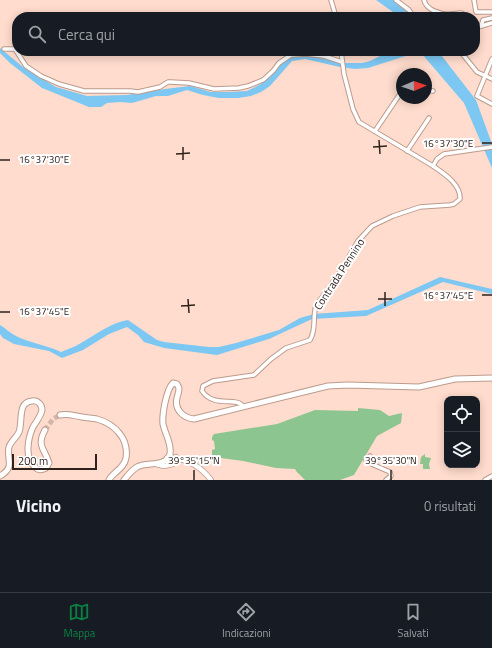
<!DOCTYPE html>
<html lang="it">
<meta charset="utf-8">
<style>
:root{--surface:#171b24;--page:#20242c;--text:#f1f3f6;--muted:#9ea1a6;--line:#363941;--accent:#0b8043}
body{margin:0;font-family:"Titillium Web",sans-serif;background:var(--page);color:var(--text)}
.controls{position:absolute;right:12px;bottom:12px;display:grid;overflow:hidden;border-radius:8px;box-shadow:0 2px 10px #0003}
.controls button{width:36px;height:36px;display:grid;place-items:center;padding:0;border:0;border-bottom:1px solid var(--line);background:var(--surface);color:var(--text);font:20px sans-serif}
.compass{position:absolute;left:396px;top:68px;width:36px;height:36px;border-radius:50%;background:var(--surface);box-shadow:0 2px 10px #0003;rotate:88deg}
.scale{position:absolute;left:12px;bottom:10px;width:85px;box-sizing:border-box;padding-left:4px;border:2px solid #2e211c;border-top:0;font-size:11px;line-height:14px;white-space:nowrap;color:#2e211c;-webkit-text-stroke:3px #fff;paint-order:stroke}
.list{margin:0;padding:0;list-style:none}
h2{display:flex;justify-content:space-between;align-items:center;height:52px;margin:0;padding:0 16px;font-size:17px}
h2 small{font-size:13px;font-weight:400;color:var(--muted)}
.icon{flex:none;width:22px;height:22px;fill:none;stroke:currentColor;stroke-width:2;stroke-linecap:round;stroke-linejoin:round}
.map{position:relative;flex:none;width:492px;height:480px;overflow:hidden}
.search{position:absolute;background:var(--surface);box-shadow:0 2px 10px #0003;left:12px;right:12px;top:12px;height:44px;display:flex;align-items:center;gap:10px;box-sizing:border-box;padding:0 14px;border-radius:16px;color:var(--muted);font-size:15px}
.sheet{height:112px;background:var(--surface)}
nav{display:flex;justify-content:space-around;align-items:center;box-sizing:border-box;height:56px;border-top:1px solid var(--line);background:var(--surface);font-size:11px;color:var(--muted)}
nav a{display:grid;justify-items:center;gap:2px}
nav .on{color:var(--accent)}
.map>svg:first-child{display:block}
.green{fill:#8cc58f}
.water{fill:#7dc7f3}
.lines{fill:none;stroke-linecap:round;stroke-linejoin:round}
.secondary-tunnel{stroke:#d5b7aa;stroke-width:5;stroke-dasharray:5 2.5;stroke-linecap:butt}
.minor-casing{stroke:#bc9b8d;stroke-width:5.5}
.tertiary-casing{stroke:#bc9b8d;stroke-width:6}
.secondary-casing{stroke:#bc9b8d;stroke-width:7}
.minor{stroke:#fff;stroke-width:3.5}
.tertiary{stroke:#fff;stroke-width:4.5}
.secondary{stroke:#fff;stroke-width:5}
.ticks{fill:none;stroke:#2e211c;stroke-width:1.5}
.labels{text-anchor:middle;stroke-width:4;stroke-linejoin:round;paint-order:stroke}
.street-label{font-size:11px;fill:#2e211c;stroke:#fff}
.ticks-label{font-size:10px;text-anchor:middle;fill:#2e211c;stroke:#fff;stroke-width:4;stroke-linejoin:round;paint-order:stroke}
</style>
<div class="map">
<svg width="492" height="480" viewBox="0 0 492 480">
<rect width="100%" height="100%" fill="#ffdccd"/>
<g class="green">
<polygon points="358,408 380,410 389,416 402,413 401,423 377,436 354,475 340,480 305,480 296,471 295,469 276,468 243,461 221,458 212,455 212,450 215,449 214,441 212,440 212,437 214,434 277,424 315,410 358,411"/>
<polygon points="425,454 425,457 431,458 429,464 430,469 423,469 423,464 420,464 421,457"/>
</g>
<g class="water">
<polygon points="376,0 394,0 412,17 400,17"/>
<polygon points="0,48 23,67 56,87 87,96 127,95 165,89 190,86 211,92 228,92 247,91 261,84 280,65 293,56 314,57 345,63 362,63 370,61 390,51 438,51 476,100 492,144 492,168 464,103 422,54 415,53 368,68 355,69 340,67 305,59 292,61 270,86 261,92 251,96 238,98 219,98 203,95 187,90 168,96 156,96 132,103 120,102 107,103 101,107 89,107 42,88 10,63 0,53"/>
<path d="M 440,277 L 492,289 L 492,294 L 443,282 L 366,316 L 312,319 L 269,339 L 217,355 L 164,348 L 144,342 L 138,335 L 127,327 L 109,334 L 83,350 L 62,358 L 49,351 L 14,344 L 3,338 L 0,334 L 0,325 C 5,328 10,333 16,336 C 30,343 46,345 61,352 C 67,349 75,347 81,343 C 97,334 110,323 128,320 L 157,340 L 164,342 L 209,347 L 219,347 L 236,343 L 279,330 L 300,318 L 314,314 L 368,310 Z"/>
</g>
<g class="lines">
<polyline class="secondary-tunnel" points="45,430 53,419 60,415"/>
<defs>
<g id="minor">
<polyline points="331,0 336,17"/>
<polyline points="396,0 409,10 414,17"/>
<path d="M 424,0 C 426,10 441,15 451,14 C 455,14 457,13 461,13 L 463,14 L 461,17"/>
<polyline points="474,0 476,12 492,12"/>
<polyline points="481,26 483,20 492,18"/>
<polyline points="475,28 492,23"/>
<polyline points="4,49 15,49 26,66 41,76 59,84 84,91 130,91 138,92 160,87 168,82 171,82 189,83 214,89 239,88 248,86 263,80 273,71 279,63 291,55 306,54 324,56 342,62"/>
<polyline points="460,51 477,72 492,79"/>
<polyline points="492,59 477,96 492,104"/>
<polyline points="426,90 433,91"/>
<polyline points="375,131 402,91"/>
<polyline points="407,151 429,118"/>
<polyline points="433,166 437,159 444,154 492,147"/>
<path d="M 242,405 C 234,397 214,408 202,391 L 203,386 L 213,381 L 254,375 L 271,359 L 286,348 L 310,340 C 317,329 312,317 316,306 L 342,269 L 358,241 L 372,226 L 393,216 L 420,207 L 450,205 L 454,204 L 460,199 C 461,184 443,173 433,166 L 359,122 L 353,109 L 344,74 L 341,51"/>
<polyline points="370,456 366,460 367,462 390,472 391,476 386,480"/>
<polyline points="485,480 492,476"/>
</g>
<g id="tertiary">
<path d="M 176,457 C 174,458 173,461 172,463 L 168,462 L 167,458 L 174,458 C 189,460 202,468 211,480"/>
<polyline points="156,464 164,466 173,464"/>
</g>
<g id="secondary">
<path d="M 60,415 C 68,413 74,416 82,417 C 87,418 92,418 97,419 C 115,424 129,439 126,458 C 124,469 113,472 109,480"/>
<path d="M 0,476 C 16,467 6,459 9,447 C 11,441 17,437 19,432 C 23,422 17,402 32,401 C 38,400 42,405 42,410 C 41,416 36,422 33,427 C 28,438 24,458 35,467 C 38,471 42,470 46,468 L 49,463 C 45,449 36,446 45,430"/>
<path d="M 124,480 C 128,475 132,470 137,467 C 147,461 165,468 170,454 C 172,444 165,434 163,424 C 162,415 166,390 173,383 L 177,384 L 179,388 C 179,392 178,394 177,398 C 174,409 183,418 194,419 L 328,386 L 348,385 L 419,387 L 455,379 L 492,378"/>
</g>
</defs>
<use href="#minor" class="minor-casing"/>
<use href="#tertiary" class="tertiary-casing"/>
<use href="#secondary" class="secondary-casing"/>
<use href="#minor" class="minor"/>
<use href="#tertiary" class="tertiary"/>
<use href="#secondary" class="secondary"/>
</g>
<path class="ticks" d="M 379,140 L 380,154M 482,143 L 492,143M 183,147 L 183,160M 373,147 L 387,146M 176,154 L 190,153M 0,160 L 10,160M 385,292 L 385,306M 482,295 L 492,295M 188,299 L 189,313M 378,299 L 392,299M 181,306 L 195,305M 0,312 L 10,312M 194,470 L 194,480M 391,470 L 391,480"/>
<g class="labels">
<g class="street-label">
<text transform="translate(339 274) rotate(-57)" y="4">Contrada Pennino</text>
</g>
</g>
<g class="ticks-label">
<text x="448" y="147">16°37'30"E</text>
<text x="44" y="163">16°37'30"E</text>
<text x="448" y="299">16°37'45"E</text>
<text x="44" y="315">16°37'45"E</text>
<text x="194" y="464">39°35'15"N</text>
<text x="391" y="464">39°35'30"N</text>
</g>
</svg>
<div class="controls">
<button><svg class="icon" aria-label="locate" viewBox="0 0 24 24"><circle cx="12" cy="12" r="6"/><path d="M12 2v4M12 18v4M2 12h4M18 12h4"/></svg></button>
<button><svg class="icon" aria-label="layers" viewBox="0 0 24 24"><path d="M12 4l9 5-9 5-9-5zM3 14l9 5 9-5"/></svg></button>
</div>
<svg class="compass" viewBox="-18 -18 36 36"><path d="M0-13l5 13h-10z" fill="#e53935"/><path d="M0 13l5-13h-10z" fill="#9ea1a6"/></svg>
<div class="scale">200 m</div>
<div class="search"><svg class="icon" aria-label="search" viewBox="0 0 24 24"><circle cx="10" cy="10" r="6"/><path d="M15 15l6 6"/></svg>Cerca qui</div>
</div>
<section class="sheet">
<h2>Vicino<small>0 risultati</small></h2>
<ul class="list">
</ul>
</section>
<nav>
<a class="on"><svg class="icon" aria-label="map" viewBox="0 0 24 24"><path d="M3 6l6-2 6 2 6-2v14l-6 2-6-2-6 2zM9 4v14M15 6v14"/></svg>Mappa</a>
<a><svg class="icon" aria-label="directions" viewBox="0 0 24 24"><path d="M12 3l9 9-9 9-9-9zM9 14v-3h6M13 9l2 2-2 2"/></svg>Indicazioni</a>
<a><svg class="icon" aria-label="saved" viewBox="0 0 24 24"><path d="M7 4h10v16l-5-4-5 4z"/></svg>Salvati</a>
</nav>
